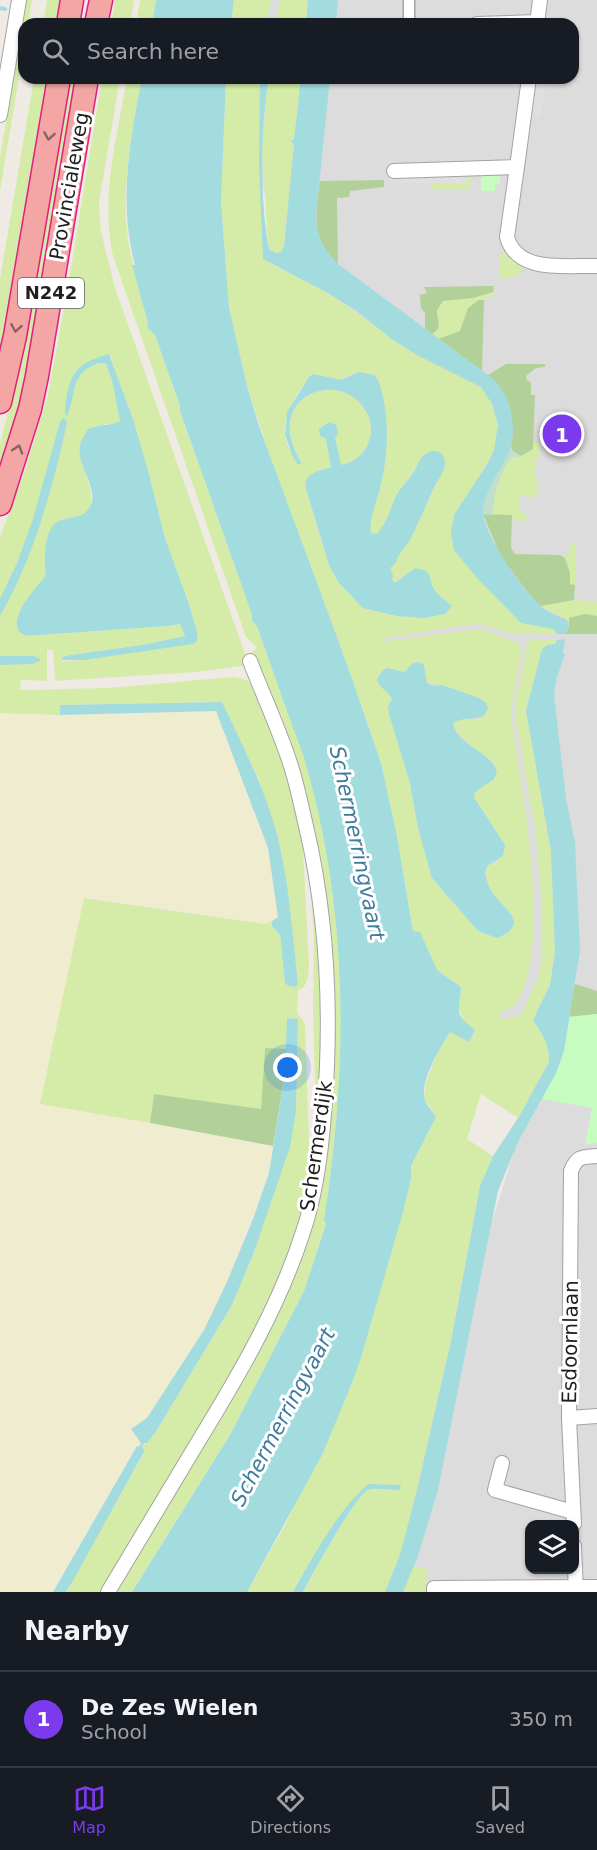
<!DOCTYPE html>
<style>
:root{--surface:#171b24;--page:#242831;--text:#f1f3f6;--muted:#9ea1a6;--line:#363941;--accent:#7c3aed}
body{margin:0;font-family:"DejaVu Sans",sans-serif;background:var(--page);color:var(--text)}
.controls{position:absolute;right:18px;bottom:18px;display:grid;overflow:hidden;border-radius:12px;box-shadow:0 2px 4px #0004}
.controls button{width:54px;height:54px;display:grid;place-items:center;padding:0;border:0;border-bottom:2px solid var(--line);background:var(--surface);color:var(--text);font:30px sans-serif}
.you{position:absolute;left:288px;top:1068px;width:21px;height:21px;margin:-15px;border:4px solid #fff;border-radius:50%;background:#1a73e8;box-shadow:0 0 0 9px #1a73e833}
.badge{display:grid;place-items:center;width:39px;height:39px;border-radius:50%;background:var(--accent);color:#fff;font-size:20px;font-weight:700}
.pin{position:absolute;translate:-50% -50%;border:3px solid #fff;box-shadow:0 2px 6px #0006}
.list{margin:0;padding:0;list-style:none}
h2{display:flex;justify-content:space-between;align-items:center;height:78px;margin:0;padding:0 24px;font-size:26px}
h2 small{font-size:20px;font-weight:400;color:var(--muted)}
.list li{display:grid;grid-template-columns:39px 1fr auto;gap:18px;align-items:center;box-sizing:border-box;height:96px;padding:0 24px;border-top:2px solid var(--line)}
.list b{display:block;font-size:22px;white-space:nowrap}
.list p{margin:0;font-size:20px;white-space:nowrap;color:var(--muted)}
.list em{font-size:20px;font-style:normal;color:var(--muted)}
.icon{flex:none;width:33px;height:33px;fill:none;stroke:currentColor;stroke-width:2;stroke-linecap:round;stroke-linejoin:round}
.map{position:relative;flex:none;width:597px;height:1592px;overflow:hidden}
.search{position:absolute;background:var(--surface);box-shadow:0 2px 4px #0004;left:18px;right:18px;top:18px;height:66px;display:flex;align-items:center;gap:15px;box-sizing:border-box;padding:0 21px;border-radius:18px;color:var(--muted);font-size:22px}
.sheet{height:174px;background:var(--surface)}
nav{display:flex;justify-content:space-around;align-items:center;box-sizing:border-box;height:84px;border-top:2px solid var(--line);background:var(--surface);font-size:16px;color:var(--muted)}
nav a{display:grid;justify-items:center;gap:3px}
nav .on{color:var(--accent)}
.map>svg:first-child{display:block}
.residential{fill:#dddcdc;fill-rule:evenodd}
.farmland{fill:#f0eccf}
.grass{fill:#d5eca9;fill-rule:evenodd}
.forest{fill:#b2d198}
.wetland{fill:#c1dfcc}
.park{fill:#c6fcc0}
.parking{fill:#dfdfdf}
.water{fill:#a3dcdf}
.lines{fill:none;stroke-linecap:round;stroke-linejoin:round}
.stream{stroke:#a3dcdf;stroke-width:4}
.pedestrian-casing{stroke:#a3a3a3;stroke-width:13}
.minor-casing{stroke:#a3a3a3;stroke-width:16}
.trunk-casing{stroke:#e21e82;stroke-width:25}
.pedestrian{stroke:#fff;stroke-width:10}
.minor{stroke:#fff;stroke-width:14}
.trunk{stroke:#f4a6a4;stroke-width:22}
.oneway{stroke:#8a6262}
.labels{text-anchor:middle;stroke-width:6;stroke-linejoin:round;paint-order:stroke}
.shield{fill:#fff;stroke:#626262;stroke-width:1.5}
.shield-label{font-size:18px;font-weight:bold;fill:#1f1f1f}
.street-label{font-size:20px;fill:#1f1f1f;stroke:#fff}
.water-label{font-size:21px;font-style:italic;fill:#3f7c9b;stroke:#fff}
</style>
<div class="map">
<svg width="597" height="1592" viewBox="0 0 597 1592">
<rect width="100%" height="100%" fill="#f0eae5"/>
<path class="residential" d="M 252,0 L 597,0 L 597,1592 L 376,1592 L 533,1091 L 412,891 L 240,78 L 573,78 L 573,24 L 248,24 ZM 530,1524 L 574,1524 L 574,1570 L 530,1570 Z"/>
<polygon class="farmland" points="216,711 268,848 278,917 265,924 88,897 77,1110 273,1146 269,1173 226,1284 204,1330 147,1419 131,1429 142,1443 139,1447 136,1446 53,1592 0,1592 0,713 60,715"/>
<g class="grass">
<polygon points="26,0 32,0 28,24 24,24 24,48 0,191 0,158"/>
<polygon points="47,0 60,0 56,24 43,24"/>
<polygon points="115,0 134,0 130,24 111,24"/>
<polygon points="140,0 156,0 152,24 136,24"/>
<polygon points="234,0 271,0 267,24 231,24"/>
<polygon points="280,0 308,0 306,24 275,24"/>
<polygon points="34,78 47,78 0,352 0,279"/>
<polygon points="69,78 81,78 33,362 0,483 0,444 21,360"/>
<path d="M 102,78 L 120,78 L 99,203 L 101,232 L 115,288 L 249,665 L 196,672 L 55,681 L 53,650 L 47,650 L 47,681 L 21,680 L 20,690 L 107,688 L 233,677 L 244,679 L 251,683 L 292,779 L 302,832 L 309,964 C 308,975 309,986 298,991 L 297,1013 L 305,1023 L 309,1143 L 314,1166 L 304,1216 L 253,1342 L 104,1592 L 66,1592 L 145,1451 L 141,1448 L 157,1430 L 232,1305 L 254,1252 L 296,1112 L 298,1019 L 288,1018 L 287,1049 L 265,1048 L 261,1109 L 154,1094 L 150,1123 L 40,1104 L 84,898 L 264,924 L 272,921 L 272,926 L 280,935 L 285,983 L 288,986 L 296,987 L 298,983 L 281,850 L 257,776 L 222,702 L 61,705 L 60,715 L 0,713 L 0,537 L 23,476 L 48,395 L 68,286 ZM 110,355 L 149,474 L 165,538 L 189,604 L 198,635 L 84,660 L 64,661 L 61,660 L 64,656 L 148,644 L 185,637 L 180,624 L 168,626 L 26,636 L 22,635 L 41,582 L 46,575 L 61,519 C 103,518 92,493 83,466 L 104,424 L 116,424 L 120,421 C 118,407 114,370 103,362 C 93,364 84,369 78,377 L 66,416 L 78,368 Z"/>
<path d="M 127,78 L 142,78 C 133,125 124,172 126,220 C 128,254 140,289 148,323 L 147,328 L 155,334 L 180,407 L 180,411 L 251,612 L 252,621 L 257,625 C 273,672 293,719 307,766 C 351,913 348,1070 324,1220 L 326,1224 L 304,1291 L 230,1435 L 132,1592 L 117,1592 L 237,1384 L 317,1191 L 326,927 L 281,730 L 283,721 L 281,714 L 278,715 L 255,664 L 252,651 L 257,649 L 255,645 L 246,637 L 113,256 C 100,195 117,138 127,78 Z"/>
<path d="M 226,78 L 264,78 L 263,147 L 266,94 L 269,78 L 301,78 L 284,246 L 281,252 L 276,253 L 269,249 L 267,235 L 263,150 L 261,200 L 270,263 L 326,292 L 417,355 L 481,387 L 492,404 L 498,425 L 494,450 L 488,463 L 454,515 L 454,550 L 478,579 L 521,622 L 554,629 L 557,634 L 512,634 L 487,626 L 475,624 L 384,638 L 381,642 L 477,629 L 484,630 L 517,642 L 520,647 L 521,655 L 512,703 L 511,716 C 521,786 555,949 514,1007 L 500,1011 L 501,1020 L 521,1015 L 538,978 L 541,963 L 541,900 L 536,835 L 515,715 L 515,704 L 527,644 L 532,639 L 557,640 L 555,644 L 547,645 L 542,649 L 526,711 L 551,851 L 555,952 L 550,985 L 533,1020 C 542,1034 550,1045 549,1062 L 518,1118 L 481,1094 L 467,1139 L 493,1156 L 480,1186 L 451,1341 L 417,1490 L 400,1556 L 385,1592 L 303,1592 C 313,1575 354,1496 368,1490 C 376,1487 390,1490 400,1490 L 401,1486 L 369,1484 L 329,1532 L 293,1592 L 247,1592 L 284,1527 L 352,1383 L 361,1358 L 411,1179 L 411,1166 L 436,1117 L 424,1098 L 426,1082 L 437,1054 L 451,1031 L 464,1021 L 457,1005 L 461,989 L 461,987 L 437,970 L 413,931 L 396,831 L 381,763 L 348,667 L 279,484 L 247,386 L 229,307 L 221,202 ZM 368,373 C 394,384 386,465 380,488 C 377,500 368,522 370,533 L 376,534 C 387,525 390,507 397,495 C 404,482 414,472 421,458 L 445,461 L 444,468 L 409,541 L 397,557 L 396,563 L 390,568 L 392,580 L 395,583 L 402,576 L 419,568 C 436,576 427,581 436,592 C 439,596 444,599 448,602 L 445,614 L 424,618 L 397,616 L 363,608 L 338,582 L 329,565 L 305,486 L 310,475 L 331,467 L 326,439 L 335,437 L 341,465 C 356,462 366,453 370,438 C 372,431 371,423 368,416 C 346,364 258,395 302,462 C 269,438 290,403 309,377 L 313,374 L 339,380 L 352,374 ZM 413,663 L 424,665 L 427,683 L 449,687 L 479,698 L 485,702 L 488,708 L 478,719 L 457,720 L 453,723 C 455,735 481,753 491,760 L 478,788 L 474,793 L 475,799 L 505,845 L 498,861 L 487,866 C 480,886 502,902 513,916 L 497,938 L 478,931 L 432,878 L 418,828 L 410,783 L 388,707 L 392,699 L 388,668 L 404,672 Z"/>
<polygon points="478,172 478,176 472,176 472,185 467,186 467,190 431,190 431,184 467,184 468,174"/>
<polygon points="499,253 508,253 521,266 521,273 511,278 499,278"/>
<polygon points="494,291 494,294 484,300 479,300 460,331 438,339 432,334 439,329 437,310 443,301 473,298"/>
<path d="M 533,442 L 540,443 L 539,458 L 535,458 L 536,460 L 534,476 L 538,477 L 536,497 L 520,496 L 519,512 L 526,513 L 527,521 L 512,520 L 512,516 L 492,515 C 494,495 499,473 512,457 L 521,456 L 532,449 Z"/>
<polygon points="570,543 575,543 575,585 570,584 570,573 566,558 560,555 569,556"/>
<polygon points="574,600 597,602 597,616 585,614 569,618 569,623 567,620 541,606"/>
<polygon points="307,841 325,990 317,1144 313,1014 314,935"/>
<polygon points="413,1568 427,1568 426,1592 403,1592"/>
</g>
<g class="forest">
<path d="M 384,180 L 384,187 L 350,191 L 349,197 L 337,198 L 338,264 C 310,239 316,214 320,181 Z"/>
<path d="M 494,286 L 493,292 L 473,298 L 443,301 L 437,310 C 437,321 443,328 432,334 L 425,329 L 425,313 L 421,308 L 420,295 L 427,293 L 424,287 Z"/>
<polygon points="479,300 484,300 482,371 438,339 460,331 468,308"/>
<path d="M 506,364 L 545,364 L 545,367 L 536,368 L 526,376 L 527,380 L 531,383 L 531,395 L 535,395 L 533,449 L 521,456 C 516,454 512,452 511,446 C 510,441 512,433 512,427 C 512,406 504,388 488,375 Z"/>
<polygon points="483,514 512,515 511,548 515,554 560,555 565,558 570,573 570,584 575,585 574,600 541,606 536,603 501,557"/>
<polygon points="585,614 597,616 597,634 565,634 569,627 569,618"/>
<polygon points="575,984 597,991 597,1014 568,1017"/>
<polygon points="265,1048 287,1049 285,1073 273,1146 150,1123 154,1094 261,1109"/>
</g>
<path class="wetland" d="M 510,445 L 513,451 L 521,456 L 512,457 C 499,473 494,495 492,515 L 483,514 C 482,490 504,467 510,445 Z"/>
<g class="park">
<polygon points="481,174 500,174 500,183 495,184 495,191 481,191"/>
<polygon points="597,1014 597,1143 585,1145 592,1108 542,1099 560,1063 568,1017"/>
</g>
<g class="parking">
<polygon points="535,78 547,78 541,118 529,116"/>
<polygon points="468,175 467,184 393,183 393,176"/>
</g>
<g class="water">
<polygon points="156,0 234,0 231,24 152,24"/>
<polygon points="308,0 338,0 336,24 306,24"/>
<path d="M 142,78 L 226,78 L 221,202 L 229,307 L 247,386 L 259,426 L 348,667 L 381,763 L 396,831 L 413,931 L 420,932 L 437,970 L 461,987 C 460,1010 452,1013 475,1030 L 469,1042 L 450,1032 C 441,1047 419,1081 425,1100 C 427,1106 432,1111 436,1117 L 411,1166 L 411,1179 L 403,1212 L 361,1358 L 352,1383 L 322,1455 L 247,1592 L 132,1592 L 230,1435 L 304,1291 L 326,1224 L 324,1220 C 348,1067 349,918 307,768 C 303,753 297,739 292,725 C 280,692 269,659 257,626 L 252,621 L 251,612 L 180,411 L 180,406 L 155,335 L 147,328 L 148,323 L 132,265 L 135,265 C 118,203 130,139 142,78 Z"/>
<path d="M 260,78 L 269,78 C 260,121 260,206 269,249 L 276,253 L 281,252 L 284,247 L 294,145 L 291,141 L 294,139 L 301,78 L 330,78 L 316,215 C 316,235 323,250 338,264 L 492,378 C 511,394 519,431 508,454 C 500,471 486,489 483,508 C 480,531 525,594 543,608 C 550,614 559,616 567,620 L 569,627 L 565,634 L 557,634 L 554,629 L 521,623 L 478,579 L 454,550 L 451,533 L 454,515 L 488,463 L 494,450 L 498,425 L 492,404 L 481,387 L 417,355 L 393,340 L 354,309 L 326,292 L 263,259 L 259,165 Z"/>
<path d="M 109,354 L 133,419 L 149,474 L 165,538 L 189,604 L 198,635 L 196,642 L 193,644 L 84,660 L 61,660 L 64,656 L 148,644 L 185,636 L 180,624 L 168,626 L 26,636 C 0,625 36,588 46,575 C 44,561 43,526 61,520 C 73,516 85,519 91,504 C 98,488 76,464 80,446 C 81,440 85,435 88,429 C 99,424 111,426 120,421 L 112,380 L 106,364 C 101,362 97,363 92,366 C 69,377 77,398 66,417 C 64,410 66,402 67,394 C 73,366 84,362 109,354 Z"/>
<path d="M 359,372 L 374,375 L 378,380 C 390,411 389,455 380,488 C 377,500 368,523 371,533 L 376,534 C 386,526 390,509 395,498 C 400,487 411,479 416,468 C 419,462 421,456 427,453 C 436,447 446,454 445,464 C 444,472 439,478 435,485 C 427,503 419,522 410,540 C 405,548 397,554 396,563 L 390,568 L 393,575 L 392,580 L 395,583 L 415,568 C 436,571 427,581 436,592 C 440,597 447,601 452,606 L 445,614 L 424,618 L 397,616 L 363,608 L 338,582 L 329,565 L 305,486 C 306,472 320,471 331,467 L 326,439 L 320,436 L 319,429 L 329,422 L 336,425 L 338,434 L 335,437 L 341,465 C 356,462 366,453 370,438 C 372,431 371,422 368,415 C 345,364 258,395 302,463 L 298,465 L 292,455 L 285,435 L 287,412 L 309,377 L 313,374 L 342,380 Z"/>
<path d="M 64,417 L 67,423 C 52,490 34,557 0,616 L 0,599 L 17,563 L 33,519 L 60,422 Z"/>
<path d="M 565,639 L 563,653 L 565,655 L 556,680 L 554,695 L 566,798 L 575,843 L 580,950 L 564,1051 L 556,1073 L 518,1142 L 498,1191 L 438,1490 L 418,1556 L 403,1592 L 385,1592 L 400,1555 L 417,1490 L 451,1341 L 480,1186 L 493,1156 L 518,1118 L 549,1062 C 550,1045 542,1034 533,1020 L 550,985 L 555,952 L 551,851 L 526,711 L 542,649 L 547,645 L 555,644 L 557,640 Z"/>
<polygon points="0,656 34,656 40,659 40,661 32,664 0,665"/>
<path d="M 419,662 L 424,665 L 427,683 L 433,686 L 442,685 L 479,698 L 485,702 L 488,708 L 484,716 C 474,720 461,717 453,723 C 456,745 490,751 497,771 L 494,779 L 474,793 L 475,799 L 505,845 L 503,856 L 487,866 L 485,872 C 486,880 489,888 494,895 C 507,912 530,924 497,938 L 478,931 L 432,878 L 418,828 L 410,783 L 389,714 L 388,707 L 392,699 C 388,691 379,688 377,679 L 383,670 L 388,668 L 404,672 L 413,663 Z"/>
<path d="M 222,702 C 245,750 270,799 281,851 C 290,894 293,940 298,984 L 296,987 L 288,986 L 285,983 L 280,935 L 272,926 L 272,921 L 278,917 L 268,848 L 216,711 L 60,715 L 60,705 Z"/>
<polygon points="287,1018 298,1019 296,1112 290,1147 254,1252 232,1305 157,1430 147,1443 144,1443 142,1448 145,1450 74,1579 66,1592 53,1592 137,1446 139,1447 141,1443 131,1429 147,1418 204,1330 226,1284 253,1219 269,1173 285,1073"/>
<path d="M 369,1484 L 401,1485 L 400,1490 C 391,1490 376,1487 368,1490 C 355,1496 312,1575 303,1592 L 293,1592 C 309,1563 343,1502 369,1484 Z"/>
</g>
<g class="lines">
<polyline class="stream" points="0,8 5,9"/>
<defs>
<polyline id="pedestrian" points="409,0 409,24"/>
<g id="minor">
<polyline points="477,24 537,22"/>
<polyline points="537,24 540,0"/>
<polyline points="0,115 19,0"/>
<path d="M 517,167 L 507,237 C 517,274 567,265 597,266"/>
<polyline points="394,171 517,167 529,78"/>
<polyline points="569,1418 597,1416"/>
<polyline points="502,1463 495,1490 573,1512"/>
<path d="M 574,1524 L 569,1418 L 571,1171 C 577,1156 582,1157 597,1156"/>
<polyline points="574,1546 576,1592"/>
<path d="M 108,1592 C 138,1542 168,1492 198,1442 C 239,1375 279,1307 303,1232 C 316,1194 321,1154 324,1114 C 332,1018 328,920 306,826 C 301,805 297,784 290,763 C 279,729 263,695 250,661"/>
<polyline points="434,1592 434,1588 597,1587"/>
</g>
<g id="trunk">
<polyline points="68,24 72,0"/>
<polyline points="96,24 101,0"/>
<polyline points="0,402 15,336 59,78"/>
<polyline points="0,504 30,409 37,376 87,78"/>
</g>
</defs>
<use href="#pedestrian" class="pedestrian-casing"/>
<use href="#minor" class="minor-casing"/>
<use href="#trunk" class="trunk-casing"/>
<use href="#pedestrian" class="pedestrian"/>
<use href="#minor" class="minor"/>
<use href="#trunk" class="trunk"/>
</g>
<defs><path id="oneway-chevron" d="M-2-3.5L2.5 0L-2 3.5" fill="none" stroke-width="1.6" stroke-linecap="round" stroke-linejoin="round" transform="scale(1.5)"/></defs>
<g class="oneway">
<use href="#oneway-chevron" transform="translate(49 136) rotate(99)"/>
<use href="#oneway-chevron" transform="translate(16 328) rotate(100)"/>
<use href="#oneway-chevron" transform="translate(18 449) rotate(-73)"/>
</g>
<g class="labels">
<rect class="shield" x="18" y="278" width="66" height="30" rx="4.5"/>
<g class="shield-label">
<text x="51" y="299">N242</text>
</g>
<g class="street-label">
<text transform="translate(69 186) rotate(-80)" y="7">Provincialeweg</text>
<text transform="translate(316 1146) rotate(-82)" y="7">Schermerdijk</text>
<text transform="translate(570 1342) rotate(-89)" y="7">Esdoornlaan</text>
</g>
<g class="water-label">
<text transform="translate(357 843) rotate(78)" y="7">Schermerringvaart</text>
<text transform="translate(283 1417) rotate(-62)" y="7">Schermerringvaart</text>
</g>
</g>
</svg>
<div class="controls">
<button><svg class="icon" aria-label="layers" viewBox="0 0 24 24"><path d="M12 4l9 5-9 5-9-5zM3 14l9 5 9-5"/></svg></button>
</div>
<div class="you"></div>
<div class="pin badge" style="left:562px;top:434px">1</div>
<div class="search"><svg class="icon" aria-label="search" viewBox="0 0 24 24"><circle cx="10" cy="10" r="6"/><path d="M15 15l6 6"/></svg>Search here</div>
</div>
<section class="sheet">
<h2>Nearby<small></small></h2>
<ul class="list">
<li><span class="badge">1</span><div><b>De Zes Wielen</b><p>School</p></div><em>350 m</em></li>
</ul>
</section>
<nav>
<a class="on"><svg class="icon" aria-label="map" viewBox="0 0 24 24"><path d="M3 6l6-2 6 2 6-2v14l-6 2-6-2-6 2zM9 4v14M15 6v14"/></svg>Map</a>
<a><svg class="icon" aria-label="directions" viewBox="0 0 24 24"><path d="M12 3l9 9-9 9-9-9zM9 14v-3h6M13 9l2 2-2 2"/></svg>Directions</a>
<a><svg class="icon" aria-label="saved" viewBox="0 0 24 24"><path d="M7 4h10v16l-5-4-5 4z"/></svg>Saved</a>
</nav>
